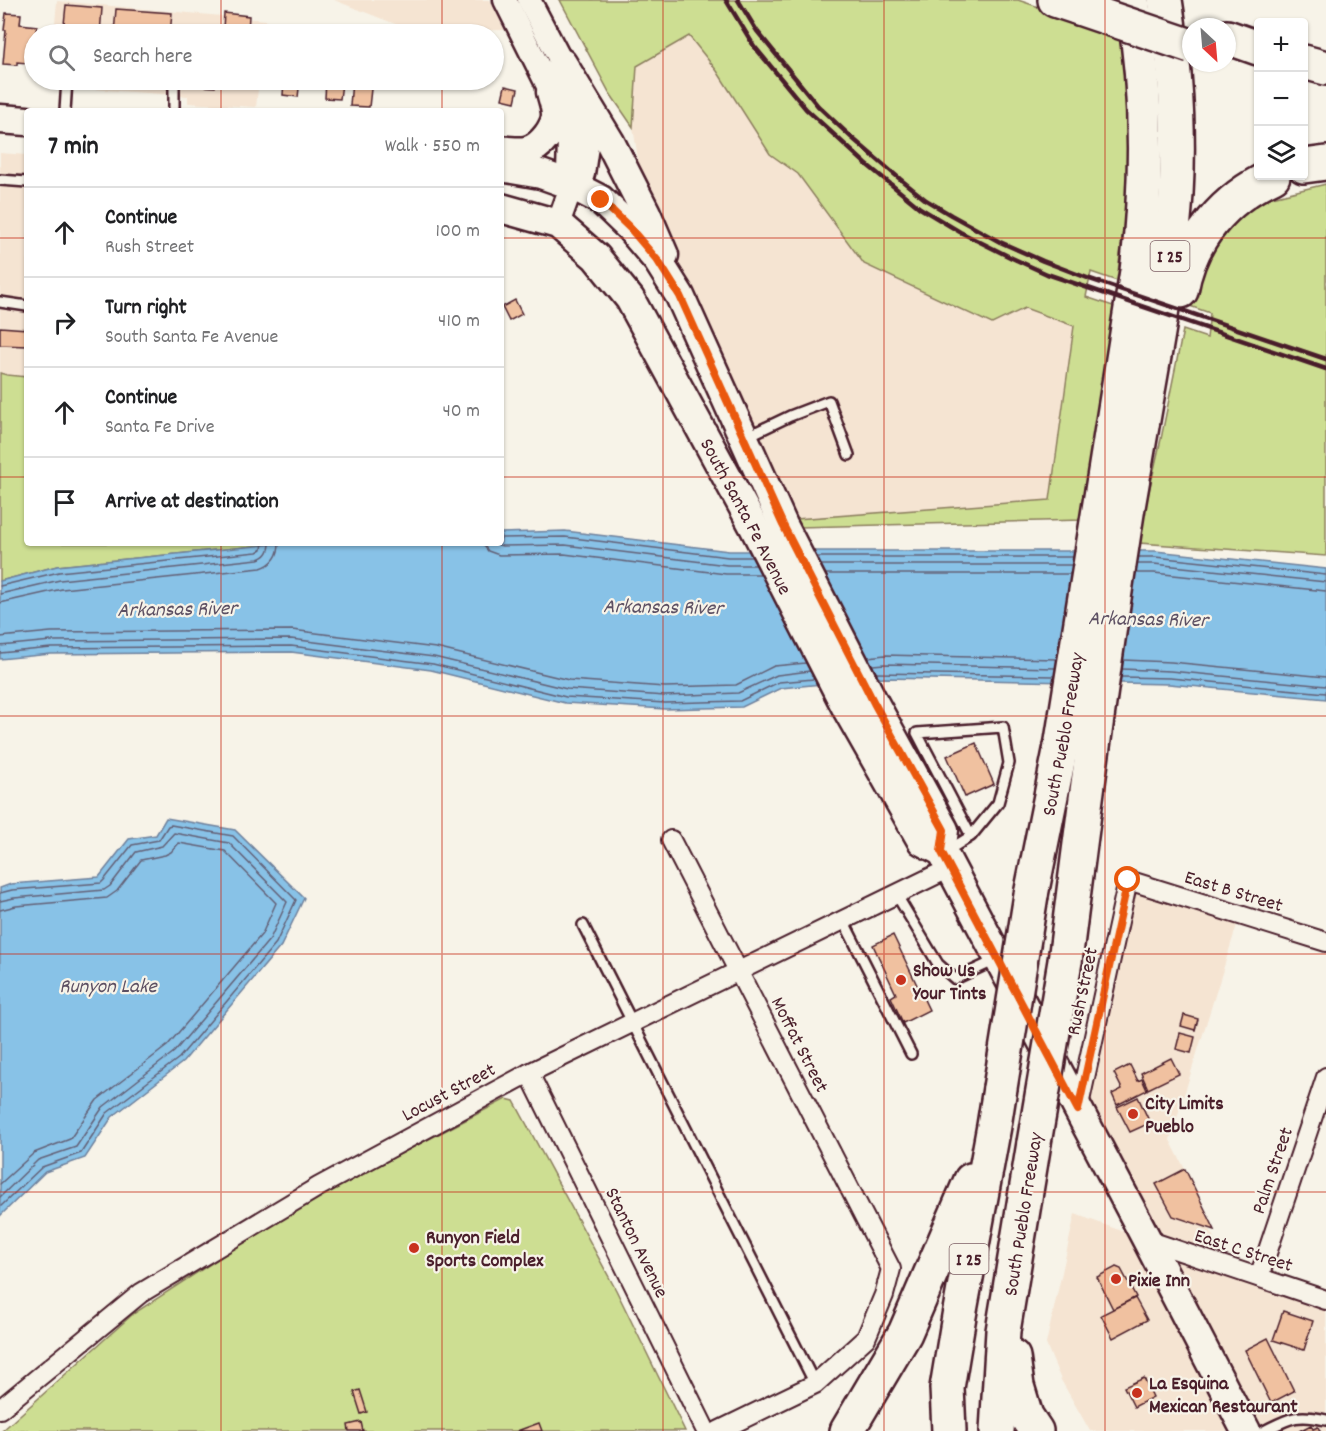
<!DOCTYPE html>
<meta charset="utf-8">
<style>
:root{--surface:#fff;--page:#f2f2f2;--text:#202124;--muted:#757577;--line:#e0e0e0}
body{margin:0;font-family:Dekko,sans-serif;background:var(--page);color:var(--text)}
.controls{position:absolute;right:18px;top:18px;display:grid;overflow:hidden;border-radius:6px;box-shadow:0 2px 4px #0004}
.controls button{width:54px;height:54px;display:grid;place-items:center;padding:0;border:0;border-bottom:2px solid var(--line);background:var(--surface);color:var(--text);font:30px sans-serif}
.compass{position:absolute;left:1182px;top:18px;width:54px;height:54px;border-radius:50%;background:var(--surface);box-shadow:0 2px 4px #0004;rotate:154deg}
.stop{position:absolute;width:18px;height:18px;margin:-14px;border:4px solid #ea580c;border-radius:50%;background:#fff}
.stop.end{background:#ea580c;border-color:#fff;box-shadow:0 2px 6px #0008}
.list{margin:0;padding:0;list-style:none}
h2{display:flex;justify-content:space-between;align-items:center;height:78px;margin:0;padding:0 24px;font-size:26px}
h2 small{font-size:20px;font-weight:400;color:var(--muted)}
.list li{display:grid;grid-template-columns:39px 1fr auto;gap:18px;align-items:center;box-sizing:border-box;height:90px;padding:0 24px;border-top:2px solid var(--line)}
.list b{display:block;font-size:22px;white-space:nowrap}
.list p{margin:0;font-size:20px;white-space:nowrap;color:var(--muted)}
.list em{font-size:20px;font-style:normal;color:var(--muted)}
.icon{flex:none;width:33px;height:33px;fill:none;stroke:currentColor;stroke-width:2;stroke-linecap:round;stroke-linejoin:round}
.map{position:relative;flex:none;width:1326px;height:1431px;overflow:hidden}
.search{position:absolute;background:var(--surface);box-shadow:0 2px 4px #0004;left:24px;top:24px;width:480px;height:66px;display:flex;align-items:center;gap:15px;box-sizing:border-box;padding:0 21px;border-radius:33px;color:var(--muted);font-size:22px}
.panel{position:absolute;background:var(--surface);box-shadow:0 2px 4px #0004;left:24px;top:108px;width:480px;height:438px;border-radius:6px}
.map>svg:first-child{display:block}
.built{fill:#f5e4d2}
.green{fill:#cdde92;stroke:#8c7e5e;stroke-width:1.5}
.water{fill:#88c2e7;stroke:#6f819c;stroke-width:1.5}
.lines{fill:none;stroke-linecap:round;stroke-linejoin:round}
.shore{stroke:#636076;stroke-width:1.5}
.building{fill:#f0c1a0;stroke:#4a1f2b;stroke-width:1.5}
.service-casing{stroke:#4a1f2b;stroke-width:14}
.minor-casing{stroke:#4a1f2b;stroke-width:22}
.tertiary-casing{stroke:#4a1f2b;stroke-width:27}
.primary-casing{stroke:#4a1f2b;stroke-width:33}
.motorway-casing{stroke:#4a1f2b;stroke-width:38}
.service{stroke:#f7f3e8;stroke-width:9}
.minor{stroke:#f7f3e8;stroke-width:18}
.tertiary{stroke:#f7f3e8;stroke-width:22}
.primary{stroke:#f7f3e8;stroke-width:28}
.motorway{stroke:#f7f3e8;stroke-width:33}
.rail{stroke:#4a1f2b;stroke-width:4.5}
.motorway-bridge-casing{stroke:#4a1f2b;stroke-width:38;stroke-linecap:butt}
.motorway-bridge{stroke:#f7f3e8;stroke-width:33}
.route{stroke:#ea580c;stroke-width:8}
.grid{fill:none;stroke:#c8321e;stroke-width:1.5;stroke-opacity:0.55}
.poi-dot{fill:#c8321e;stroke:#f7f3e8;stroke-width:2}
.labels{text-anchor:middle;stroke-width:4.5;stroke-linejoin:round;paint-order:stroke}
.shield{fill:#f7f3e8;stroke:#7e5f64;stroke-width:1.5}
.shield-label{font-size:18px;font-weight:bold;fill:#4a1f2b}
.street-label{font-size:20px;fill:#4a1f2b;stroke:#f7f3e8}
.poi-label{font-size:20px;font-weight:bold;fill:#4a1f2b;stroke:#f7f3e8;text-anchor:start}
.water-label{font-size:21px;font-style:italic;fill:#5d5063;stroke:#f7f3e8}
</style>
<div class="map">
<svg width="1326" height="1431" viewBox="0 0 1326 1431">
<rect width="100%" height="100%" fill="#f7f3e8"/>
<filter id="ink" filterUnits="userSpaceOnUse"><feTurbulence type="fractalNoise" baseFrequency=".0167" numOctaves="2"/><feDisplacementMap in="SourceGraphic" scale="12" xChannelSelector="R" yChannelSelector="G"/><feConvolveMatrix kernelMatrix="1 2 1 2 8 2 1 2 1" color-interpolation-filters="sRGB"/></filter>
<g filter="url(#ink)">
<g class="built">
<polygon points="334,0 490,0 505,30 413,31"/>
<polygon points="57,1 266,20 265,34 54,34"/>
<polygon points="689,36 717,71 770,154 798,174 864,264 992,324 1025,308 1074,326 1050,500 796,519 643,191 633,127 637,66"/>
<polygon points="50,80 259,80 256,107 188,103 188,96 50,86"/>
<polygon points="0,153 27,155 27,380 0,382"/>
<polygon points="1128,880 1240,915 1170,1140 1191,1181 1225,1266 1326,1300 1326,1431 1090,1431 1061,1380 1046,1344 1075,1214 1146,1240 1078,1110"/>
</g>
<g class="green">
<polygon points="560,0 1018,0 1119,34 1130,105 1125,212 1117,281 1091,272 1086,297 1116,307 1083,520 798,527 796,519 1050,500 1074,326 1025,308 992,324 864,264 798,174 770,154 717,71 689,36 637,66 633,127 609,92"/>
<polygon points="1326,184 1326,556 1139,543 1145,509 1161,439 1183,330 1207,338 1210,313 1187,305 1221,226 1264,199"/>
<polygon points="0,373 7,375 27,377 27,543 285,543 57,566 0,581"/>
<polygon points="506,1099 514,1101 616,1290 685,1431 2,1431 133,1314 300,1206"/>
</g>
<g class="water">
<polygon points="565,531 729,551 1155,551 1326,569 1326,699 1169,684 884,678 781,688 742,707 665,709 565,703 431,670 291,652 51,654 0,659 0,581 57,566 285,543 501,543 501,533"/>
<polygon points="166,818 235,830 304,898 281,946 183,1062 112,1117 85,1158 45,1172 0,1216 0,888 11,884 99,877 129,839 156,835"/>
</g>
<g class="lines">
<g class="shore">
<polyline points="501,538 565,537 728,557 752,557"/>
<polyline points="482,543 488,551 499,555 564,554 726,574 760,574"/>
<polyline points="493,543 502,546 565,545 727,565 756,565"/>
<polyline points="817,557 1073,557"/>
<polyline points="1138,557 1155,557 1326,575"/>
<polyline points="1137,564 1154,564 1326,582"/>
<polyline points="821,565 1072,565"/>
<polyline points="1136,573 1154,573 1326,591"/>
<polyline points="826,574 1070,574"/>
<polyline points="0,586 59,572 257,552 262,549 263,543"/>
<path d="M 0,594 L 60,580 L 258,559 C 266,557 270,552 270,543"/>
<path d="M 0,603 L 62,589 L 261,568 C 273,564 279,555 279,543"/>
<polyline points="0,637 51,632 292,630 436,648 569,680 665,687 736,685 774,666 806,663"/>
<polyline points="0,646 51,641 291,639 434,657 567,689 665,696 738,693 777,675 810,671"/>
<polyline points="0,653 51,648 291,646 433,664 566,697 665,703 740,701 779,682 814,679"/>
<polyline points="868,657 885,655 1057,659"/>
<polyline points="1123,660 1171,662 1326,677"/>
<polyline points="873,665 884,664 1055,668"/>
<polyline points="1122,669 1170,671 1326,686"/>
<polyline points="876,673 1054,676"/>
<polyline points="1121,677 1170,678 1326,693"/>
<polyline points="0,893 12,890 101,883 104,880 132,845 159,840 168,826 171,825 233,836 296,900 276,943 179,1058 107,1113 81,1153 42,1167 0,1207"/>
<polyline points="0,901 14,898 104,890 110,886 136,852 162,846 174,833 229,843 287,902 270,939 174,1052 103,1107 76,1147 38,1160 0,1197"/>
<polyline points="0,910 16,906 107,898 117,891 141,860 165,855 171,852 179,843 225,851 276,903 262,934 167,1046 97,1100 70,1139 34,1153 0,1184"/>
</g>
</g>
<g class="building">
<polygon points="66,5 102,8 100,34 63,34"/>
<polygon points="116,9 172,13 170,34 114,34"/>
<polygon points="6,13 21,14 20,24 37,26 34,41 29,41 27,63 17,62 17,65 3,64 6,30 4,30"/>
<polygon points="224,13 249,16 248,31 223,29"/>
<polygon points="225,31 261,34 224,34"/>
<polygon points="202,80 217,80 216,84 215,84 215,87 201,86"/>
<polygon points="284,80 300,80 298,97 283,95"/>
<polygon points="326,80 339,80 339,83 342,83 340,99 325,98"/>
<polygon points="352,80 372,80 369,107 350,106"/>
<polygon points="505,86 518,89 515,102 502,99"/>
<polygon points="515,300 522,314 509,321 502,307"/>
<polygon points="0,327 27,329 27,346 0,345"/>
<polygon points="976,743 994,784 965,797 947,756"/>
<polygon points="893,935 929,1010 903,1023 891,997 896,994 873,945"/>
<polygon points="1184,1015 1198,1019 1195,1030 1181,1026"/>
<polygon points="1180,1033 1195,1037 1191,1053 1176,1049"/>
<polygon points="1171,1058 1179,1074 1148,1089 1141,1073"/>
<polygon points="1130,1065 1138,1081 1142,1079 1147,1090 1117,1105 1112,1094 1122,1089 1114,1073"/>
<polygon points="1138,1097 1150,1123 1130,1132 1117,1107"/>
<polygon points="1185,1169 1191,1181 1215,1230 1173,1216 1156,1184"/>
<polygon points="1116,1267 1121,1269 1136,1297 1113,1309 1097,1277"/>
<polygon points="1135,1298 1147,1320 1113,1338 1101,1315"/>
<polygon points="1283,1311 1313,1321 1304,1350 1273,1340"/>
<polygon points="1268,1338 1294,1391 1271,1403 1245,1350"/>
<polygon points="1144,1378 1153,1397 1134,1407 1124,1387"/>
<polygon points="360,1390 367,1412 361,1414 354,1392"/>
<polygon points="361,1422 363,1431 349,1431 348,1425"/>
<polygon points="539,1423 542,1431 517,1431"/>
<polygon points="1311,1425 1313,1429 1318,1427 1320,1431 1299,1431"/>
</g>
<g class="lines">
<defs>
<g id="service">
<polyline points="168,80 174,86 174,111"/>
<polyline points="65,111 67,80"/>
<polyline points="0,180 27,182"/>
<polyline points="0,302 27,306"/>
<polyline points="746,437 790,416 829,401 849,455"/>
<polyline points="947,851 971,836 998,803 1009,763 1003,727 917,733 971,836"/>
<polyline points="896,894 938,964 955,979 996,960"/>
<polyline points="843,920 911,1054"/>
<polyline points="583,925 815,1384"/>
<path d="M 1264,1431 C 1290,1418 1296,1413 1326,1420"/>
</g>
<g id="minor">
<polyline points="671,840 891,1269 884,1295 866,1338 815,1384 718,1431"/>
<polyline points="529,1073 706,1431"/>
<polyline points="1078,1110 1128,880 1326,942"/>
<polyline points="1147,1240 1326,1300"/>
<polyline points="1259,1277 1326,1077"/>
<polyline points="0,1409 141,1293 318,1187 529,1073 950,868"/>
</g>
<g id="tertiary">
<polyline points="505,0 551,92 566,114 569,139 568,173 572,185"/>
<polyline points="529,0 562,63 576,95 587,146 583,174 572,185 558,224"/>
</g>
<g id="primary">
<polyline points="562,63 610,142 646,213 664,255"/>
<polyline points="0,119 27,121"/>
<path d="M 501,150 C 522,153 533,154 547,136 C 551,131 556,122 556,115 C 556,108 553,99 551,92"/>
<polyline points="501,167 541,174 572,185 601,200 630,228 658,261 680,296 783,525 874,703 944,830 941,851"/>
<path id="s1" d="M 501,208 L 558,224 L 596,257 L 630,299 L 753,525 L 847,709 L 922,841 L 941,851 L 943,853 L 1147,1240 L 1246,1431"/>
</g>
<g id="motorway">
<polyline points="1055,0 1079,8"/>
<polyline points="1227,37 1258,48"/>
<polyline points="1304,62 1326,68"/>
<polyline points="1304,166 1326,163"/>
<path d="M 1181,291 C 1190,238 1225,198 1273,176"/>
<path id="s2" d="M 1031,895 L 1062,741 L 1137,271 C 1148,179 1148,91 1132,0"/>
<path d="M 1065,961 C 1084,810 1104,658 1128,507 C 1138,451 1147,395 1157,339 C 1165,291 1173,243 1176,194 C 1180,129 1175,64 1165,0"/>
<polyline points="1013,1357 1017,1386 1026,1416 1036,1431"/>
<polyline points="847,1431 905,1333 971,1180"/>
<polyline points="949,1431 947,1388 959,1316 994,1126 1000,1088"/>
<polyline points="997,1431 1003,1331 1034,1143"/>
</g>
</defs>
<use href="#service" class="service-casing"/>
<use href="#minor" class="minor-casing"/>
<use href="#tertiary" class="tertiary-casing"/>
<use href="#primary" class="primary-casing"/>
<use href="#motorway" class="motorway-casing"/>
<use href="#service" class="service"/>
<use href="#minor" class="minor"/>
<use href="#tertiary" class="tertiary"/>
<use href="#primary" class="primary"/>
<use href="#motorway" class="motorway"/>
<g class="rail">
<polyline points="726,0 754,46 806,109 866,164 920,208 960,232 1012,258 1047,274 1326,369"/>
<polyline points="738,0 757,31 818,106 851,137 900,179 926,200 951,215 1000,242 1043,261 1090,279 1326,359"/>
</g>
<defs>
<g id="motorway-bridge">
<polyline points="1079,8 1191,46"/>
<polyline points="1000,1088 1031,895"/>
<polyline points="1034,1143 1065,961"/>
</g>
</defs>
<use href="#motorway-bridge" class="motorway-bridge-casing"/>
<use href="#motorway-bridge" class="motorway-bridge"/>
</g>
</g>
<g class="lines" filter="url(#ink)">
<polyline class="route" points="601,200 630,228 658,261 680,296 783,525 874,703 944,830 941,851 1078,1110 1128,880"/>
</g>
<path class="grid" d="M 221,0 L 221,34M 442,0 L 442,34M 663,0 L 663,1431M 884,0 L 884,1431M 1105,0 L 1105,1431M 221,80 L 221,111M 442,80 L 442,111M 0,238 L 27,238M 501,238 L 1326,238M 0,477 L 27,477M 501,477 L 1326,477M 221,543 L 221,1431M 442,543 L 442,1431M 0,716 L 1326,716M 0,954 L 1326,954M 0,1192 L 1326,1192"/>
<g class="poi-dot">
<circle cx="901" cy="980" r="6"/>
<circle cx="1133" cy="1114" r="6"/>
<circle cx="414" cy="1248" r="6"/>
<circle cx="1116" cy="1279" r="6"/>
<circle cx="1137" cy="1393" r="6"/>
</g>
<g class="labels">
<g class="shield">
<rect x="1150.5" y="241" width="39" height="30" rx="4.5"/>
<rect x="949.5" y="1244" width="39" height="30" rx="4.5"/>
</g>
<g class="shield-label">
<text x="1170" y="262">I 25</text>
<text x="969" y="1265">I 25</text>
</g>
<g class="street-label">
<text dy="7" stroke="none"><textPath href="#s1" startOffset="410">South Santa Fe Avenue</textPath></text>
<text dy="7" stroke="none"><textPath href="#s2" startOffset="164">South Pueblo Freeway</textPath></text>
<text transform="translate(1234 890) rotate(17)" y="7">East B Street</text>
<text transform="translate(1081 991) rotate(-78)" y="7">Rush Street</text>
<text transform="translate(801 1044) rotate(63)" y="7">Moffat Street</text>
<text transform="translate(448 1091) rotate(-28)" y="7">Locust Street</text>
<text transform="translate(1271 1170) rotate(-71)" y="7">Palm Street</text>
<text transform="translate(1022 1214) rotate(-81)" y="7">South Pueblo Freeway</text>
<text transform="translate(638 1242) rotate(64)" y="7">Stanton Avenue</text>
<text transform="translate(1244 1249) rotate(18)" y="7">East C Street</text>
</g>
<g class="poi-label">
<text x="913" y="976">Show Us<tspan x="913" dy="23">Your Tints</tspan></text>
<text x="1145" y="1109">City Limits<tspan x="1145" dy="23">Pueblo</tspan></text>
<text x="426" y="1243">Runyon Field<tspan x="426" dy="23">Sports Complex</tspan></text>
<text x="1128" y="1286">Pixie Inn</text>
<text x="1149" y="1389">La Esquina<tspan x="1149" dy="23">Mexican Restaurant</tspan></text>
</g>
<g class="water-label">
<text transform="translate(663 606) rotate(1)" y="7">Arkansas River</text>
<text transform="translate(177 608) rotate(-1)" y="7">Arkansas River</text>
<text transform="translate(1148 618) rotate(1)" y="7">Arkansas River</text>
<text x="108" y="992">Runyon Lake</text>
</g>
</g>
</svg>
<div class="controls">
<button>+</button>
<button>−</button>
<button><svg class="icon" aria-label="layers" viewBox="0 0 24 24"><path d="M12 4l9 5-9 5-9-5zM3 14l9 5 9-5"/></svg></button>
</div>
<svg class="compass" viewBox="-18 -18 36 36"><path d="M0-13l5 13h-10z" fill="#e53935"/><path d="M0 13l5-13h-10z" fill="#757577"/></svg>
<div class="stop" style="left:1128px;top:880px"></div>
<div class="stop end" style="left:601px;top:200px"></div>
<div class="search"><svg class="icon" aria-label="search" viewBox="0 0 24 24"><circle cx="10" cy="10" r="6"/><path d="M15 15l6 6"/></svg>Search here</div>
<section class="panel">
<h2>7 min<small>Walk · 550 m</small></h2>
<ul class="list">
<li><svg class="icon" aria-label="ahead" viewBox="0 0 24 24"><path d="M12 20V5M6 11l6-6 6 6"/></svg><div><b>Continue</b><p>Rush Street</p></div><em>100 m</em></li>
<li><svg class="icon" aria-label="right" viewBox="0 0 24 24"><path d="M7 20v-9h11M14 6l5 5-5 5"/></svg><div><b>Turn right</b><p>South Santa Fe Avenue</p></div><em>410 m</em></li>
<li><svg class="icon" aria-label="ahead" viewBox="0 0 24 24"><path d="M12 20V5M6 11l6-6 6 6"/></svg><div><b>Continue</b><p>Santa Fe Drive</p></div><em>40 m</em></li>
<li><svg class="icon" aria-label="arrive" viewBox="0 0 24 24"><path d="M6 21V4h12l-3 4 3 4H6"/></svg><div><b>Arrive at destination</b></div></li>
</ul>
</section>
</div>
